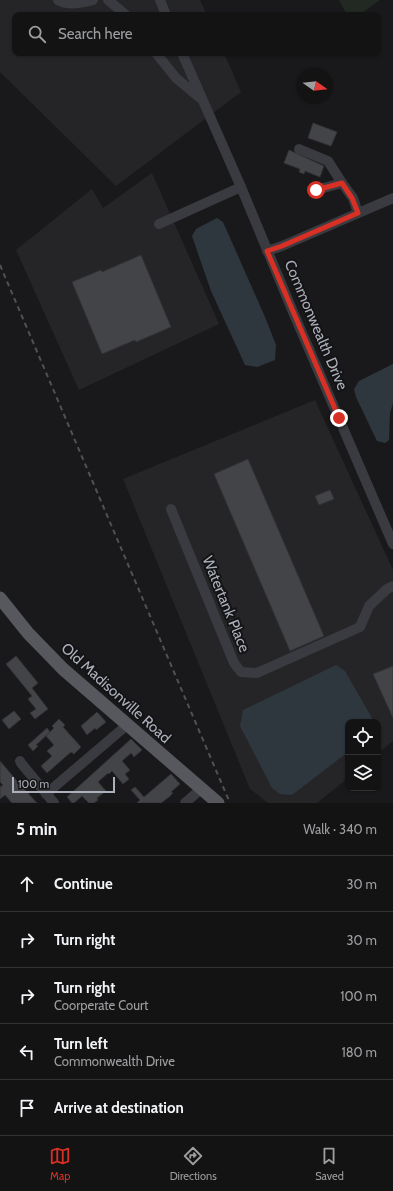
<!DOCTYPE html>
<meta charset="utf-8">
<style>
:root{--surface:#131314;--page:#202022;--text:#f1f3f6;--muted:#9d9ea0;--line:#323234;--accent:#d93025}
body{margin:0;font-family:Cabin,sans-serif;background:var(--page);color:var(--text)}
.controls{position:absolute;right:12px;bottom:12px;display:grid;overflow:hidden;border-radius:8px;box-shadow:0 1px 3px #0004}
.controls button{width:36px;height:36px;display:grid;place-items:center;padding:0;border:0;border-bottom:1px solid var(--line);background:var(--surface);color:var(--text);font:20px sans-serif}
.compass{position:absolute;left:297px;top:68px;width:36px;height:36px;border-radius:50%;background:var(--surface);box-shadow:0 1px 3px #0004;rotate:104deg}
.scale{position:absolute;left:12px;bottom:10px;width:103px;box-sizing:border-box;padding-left:4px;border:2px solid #acb0ba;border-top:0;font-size:11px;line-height:14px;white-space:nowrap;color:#acb0ba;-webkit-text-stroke:3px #141416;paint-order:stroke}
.stop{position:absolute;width:12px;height:12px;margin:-9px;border:3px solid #d93025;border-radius:50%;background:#fff}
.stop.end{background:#d93025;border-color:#fff;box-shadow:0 1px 4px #0008}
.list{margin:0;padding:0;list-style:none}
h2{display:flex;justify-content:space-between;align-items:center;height:52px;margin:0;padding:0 16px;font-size:17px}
h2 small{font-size:13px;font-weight:400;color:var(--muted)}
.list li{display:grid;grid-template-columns:26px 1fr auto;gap:12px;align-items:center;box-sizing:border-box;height:56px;padding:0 16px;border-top:1px solid var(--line)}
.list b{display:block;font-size:15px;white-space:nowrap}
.list p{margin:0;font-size:13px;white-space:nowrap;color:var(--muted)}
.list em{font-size:13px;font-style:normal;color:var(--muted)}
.icon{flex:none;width:22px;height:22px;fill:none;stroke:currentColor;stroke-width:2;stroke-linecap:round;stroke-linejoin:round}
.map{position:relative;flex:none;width:393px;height:803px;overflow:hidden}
.search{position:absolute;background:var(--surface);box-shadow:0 1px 3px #0004;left:12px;right:12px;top:12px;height:44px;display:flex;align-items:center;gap:10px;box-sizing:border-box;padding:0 14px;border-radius:8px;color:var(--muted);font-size:15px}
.sheet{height:332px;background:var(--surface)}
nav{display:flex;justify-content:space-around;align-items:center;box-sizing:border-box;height:56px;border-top:1px solid var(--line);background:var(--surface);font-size:11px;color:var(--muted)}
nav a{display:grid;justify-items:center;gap:2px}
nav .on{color:var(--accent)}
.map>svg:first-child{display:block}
.built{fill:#252528}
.green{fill:#212922}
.water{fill:#2f373e}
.building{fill:#434448;stroke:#333337}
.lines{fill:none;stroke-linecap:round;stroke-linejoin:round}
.minor{stroke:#3a3b40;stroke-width:10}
.major{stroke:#56585e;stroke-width:13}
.rail{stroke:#4f5156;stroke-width:2;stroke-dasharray:5 4;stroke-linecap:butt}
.route{stroke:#d93025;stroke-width:5}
.labels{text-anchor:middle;stroke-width:4;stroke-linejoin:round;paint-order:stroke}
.street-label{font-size:15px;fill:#acb0ba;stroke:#141416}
</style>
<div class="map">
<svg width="393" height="803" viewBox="0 0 393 803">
<rect width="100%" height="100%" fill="#19191b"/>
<g class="built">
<polygon points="0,0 200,0 207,15 15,15 15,53 224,53 241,92 116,186 0,72"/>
<polygon points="152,173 219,324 79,390 16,250 92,189 103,208"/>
<polygon points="315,400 393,570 393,741 378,753 378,722 348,722 348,778 317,803 268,803 250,789 123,479"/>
</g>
<polygon class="green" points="339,0 380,0 359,15 347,15"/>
<g class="water">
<polygon points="217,218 223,222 265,317 276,345 275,360 257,367 245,365 211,291 192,236 196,229"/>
<polygon points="393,364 393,403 390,413 389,440 385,443 377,441 356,397 354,389 359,381"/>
<polygon points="336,665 345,671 372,718 371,722 348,722 348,752 292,795 280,794 272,788 240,726 243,710"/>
</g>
<g class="building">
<polygon points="313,123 337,132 331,146 308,138"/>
<polygon points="289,150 324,166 320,177 305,171 304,174 299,172 300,169 284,163"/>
<polygon points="141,255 171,327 136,342 135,340 102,354 72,282 101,270 102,272"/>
<polygon points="248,459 324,636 290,651 214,474"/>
<polygon points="330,490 334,499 319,505 315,496"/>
<polygon points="16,656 38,683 32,688 48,709 35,719 30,713 36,709 28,699 32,696 6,664"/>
<polygon points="393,666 393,718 373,674"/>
<polygon points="14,711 21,719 9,729 2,720"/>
<polygon points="97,712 106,722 96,730 95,728 87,735 81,726"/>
<polygon points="59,719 65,725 63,727 81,747 74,754 71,752 47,773 41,766 52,756 47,751 54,745 46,736 54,728 52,726"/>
<polygon points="47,728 50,732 36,745 38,746 33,751 28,745"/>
<polygon points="131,739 142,750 134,757 131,753 122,761 130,770 125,774 129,779 123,784 112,771 109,774 108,773 98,782 106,791 97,798 98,800 94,803 89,803 82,796 74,803 72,803 67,797"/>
<polygon points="0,761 17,781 37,803 12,803 5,795 0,799 0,787 3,785 0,782"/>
<polygon points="171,774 180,784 171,792 173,793 169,797 161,803 137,803 140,800 131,790 135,787 144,797"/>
</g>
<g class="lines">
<g class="minor">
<path d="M 58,0 C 69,6 81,3 93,0"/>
<polyline points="108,0 126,15"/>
<polyline points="160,0 166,15"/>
<polyline points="156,53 176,78 200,98"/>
<polyline points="182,53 241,187 293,312 393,544"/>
<polyline points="299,149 328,161 342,183"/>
<polyline points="316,190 342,183 353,198 358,213"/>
<polyline points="159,224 241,187"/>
<polyline points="267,251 282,246 393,198"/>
<polyline points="171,509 234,663 241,672 257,673 360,627 369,606 387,589 393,586"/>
<polyline points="20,761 21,763 54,803"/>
<polyline points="46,794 127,725"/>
<polyline points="185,803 201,789"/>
</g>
<polyline class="major" points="0,598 28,633 63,669 218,803"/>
<polyline class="rail" points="0,265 230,803"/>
</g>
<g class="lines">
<polyline class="route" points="316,190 342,183 352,198 358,213 282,246 267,251 339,418"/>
</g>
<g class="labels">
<g class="street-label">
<text transform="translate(316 325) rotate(67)" y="5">Commonwealth Drive</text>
<text transform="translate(226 604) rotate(68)" y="5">Watertank Place</text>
<text transform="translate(116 693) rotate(42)" y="5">Old Madisonville Road</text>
</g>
</g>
</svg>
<div class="controls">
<button><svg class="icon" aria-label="locate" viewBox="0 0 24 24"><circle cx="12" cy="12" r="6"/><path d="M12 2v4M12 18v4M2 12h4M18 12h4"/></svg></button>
<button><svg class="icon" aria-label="layers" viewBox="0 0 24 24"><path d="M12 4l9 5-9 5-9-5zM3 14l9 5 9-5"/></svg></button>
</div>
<svg class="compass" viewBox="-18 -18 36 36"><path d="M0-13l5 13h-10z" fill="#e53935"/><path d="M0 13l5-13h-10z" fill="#9d9ea0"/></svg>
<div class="scale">100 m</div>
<div class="stop" style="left:316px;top:190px"></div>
<div class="stop end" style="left:339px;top:418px"></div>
<div class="search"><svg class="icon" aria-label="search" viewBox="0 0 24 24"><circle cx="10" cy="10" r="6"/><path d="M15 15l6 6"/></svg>Search here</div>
</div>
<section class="sheet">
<h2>5 min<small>Walk · 340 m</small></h2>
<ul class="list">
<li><svg class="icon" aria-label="ahead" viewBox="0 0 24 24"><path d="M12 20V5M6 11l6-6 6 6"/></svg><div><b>Continue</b></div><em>30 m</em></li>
<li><svg class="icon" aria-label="right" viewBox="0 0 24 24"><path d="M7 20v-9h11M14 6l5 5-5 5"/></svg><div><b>Turn right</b></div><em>30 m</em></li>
<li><svg class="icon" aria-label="right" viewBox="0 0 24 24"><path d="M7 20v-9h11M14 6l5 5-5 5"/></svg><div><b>Turn right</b><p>Coorperate Court</p></div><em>100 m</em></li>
<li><svg class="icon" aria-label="left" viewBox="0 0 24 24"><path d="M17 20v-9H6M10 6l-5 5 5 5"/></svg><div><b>Turn left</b><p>Commonwealth Drive</p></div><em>180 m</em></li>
<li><svg class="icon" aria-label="arrive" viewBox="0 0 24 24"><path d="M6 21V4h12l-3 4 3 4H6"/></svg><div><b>Arrive at destination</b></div></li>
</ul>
</section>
<nav>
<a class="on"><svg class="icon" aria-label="map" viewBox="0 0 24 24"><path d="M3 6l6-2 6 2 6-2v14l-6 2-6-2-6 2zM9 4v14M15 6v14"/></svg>Map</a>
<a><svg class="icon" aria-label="directions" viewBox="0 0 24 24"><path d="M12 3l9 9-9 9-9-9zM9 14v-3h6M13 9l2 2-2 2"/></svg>Directions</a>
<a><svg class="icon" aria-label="saved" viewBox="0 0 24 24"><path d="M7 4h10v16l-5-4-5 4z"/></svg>Saved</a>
</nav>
